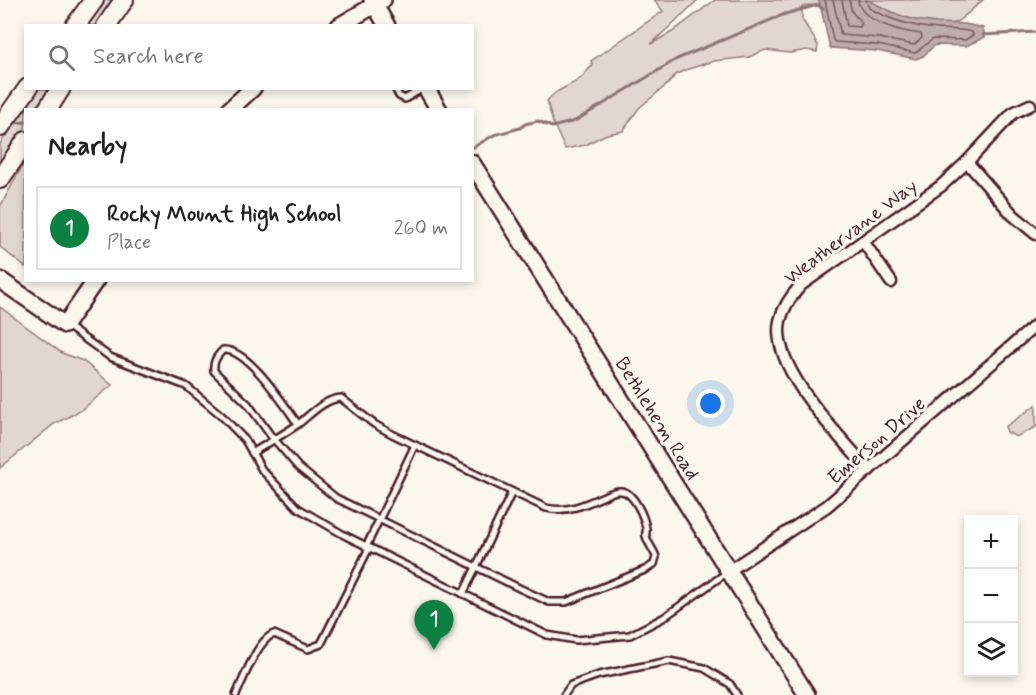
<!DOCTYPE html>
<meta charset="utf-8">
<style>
:root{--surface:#fff;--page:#f6f6f6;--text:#222;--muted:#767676;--line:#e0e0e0;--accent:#0b8043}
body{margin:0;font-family:Mynerve,sans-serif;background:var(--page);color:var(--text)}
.controls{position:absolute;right:18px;bottom:18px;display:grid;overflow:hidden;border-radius:0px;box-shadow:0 3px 9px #0003}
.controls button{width:54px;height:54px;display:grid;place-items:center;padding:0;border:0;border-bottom:2px solid var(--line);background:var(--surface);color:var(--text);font:30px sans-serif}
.you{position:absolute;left:711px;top:404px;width:21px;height:21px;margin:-15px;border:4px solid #fff;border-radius:50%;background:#1a73e8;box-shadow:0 0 0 9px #1a73e833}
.badge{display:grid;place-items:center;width:39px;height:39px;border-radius:50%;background:var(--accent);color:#fff;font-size:20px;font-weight:700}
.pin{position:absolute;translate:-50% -50px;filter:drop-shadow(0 2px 3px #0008)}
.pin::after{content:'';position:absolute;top:32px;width:21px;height:18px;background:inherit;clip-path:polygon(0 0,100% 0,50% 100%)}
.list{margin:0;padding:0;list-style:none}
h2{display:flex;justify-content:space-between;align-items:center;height:78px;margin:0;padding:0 24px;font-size:26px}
h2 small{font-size:20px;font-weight:400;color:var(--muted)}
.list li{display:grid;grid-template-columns:39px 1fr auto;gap:18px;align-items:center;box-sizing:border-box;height:84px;margin:0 12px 12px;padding:0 12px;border:2px solid var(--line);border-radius:0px}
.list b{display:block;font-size:22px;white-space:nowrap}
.list p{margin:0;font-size:20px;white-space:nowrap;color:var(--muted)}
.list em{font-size:20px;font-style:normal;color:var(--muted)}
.icon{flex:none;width:33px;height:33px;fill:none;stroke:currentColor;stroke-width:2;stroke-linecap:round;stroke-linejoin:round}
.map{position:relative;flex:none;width:1036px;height:695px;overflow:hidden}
.search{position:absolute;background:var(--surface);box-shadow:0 3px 9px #0003;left:24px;top:24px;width:450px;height:66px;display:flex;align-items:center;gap:15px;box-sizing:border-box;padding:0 21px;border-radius:0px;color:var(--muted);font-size:22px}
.panel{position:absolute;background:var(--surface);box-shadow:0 3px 9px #0003;left:24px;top:108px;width:450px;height:174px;border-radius:0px}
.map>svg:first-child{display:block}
.green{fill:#e2d7d0;stroke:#967b7e;stroke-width:1.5}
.water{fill:#bfadaa;stroke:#907477;stroke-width:1.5}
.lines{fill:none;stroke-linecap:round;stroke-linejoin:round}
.shore{stroke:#79585e;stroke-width:1.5}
.stream{stroke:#907477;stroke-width:3}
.service-casing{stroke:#4a1f2b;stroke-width:10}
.minor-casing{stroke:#4a1f2b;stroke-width:15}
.secondary-casing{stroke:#4a1f2b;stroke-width:20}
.trunk-casing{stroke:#4a1f2b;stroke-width:22}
.service{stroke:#fbf7ec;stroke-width:5}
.minor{stroke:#fbf7ec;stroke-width:10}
.secondary{stroke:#fbf7ec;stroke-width:15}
.trunk{stroke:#fbf7ec;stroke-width:18}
.labels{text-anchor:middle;stroke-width:6;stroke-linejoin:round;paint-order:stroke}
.street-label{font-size:20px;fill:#4a1f2b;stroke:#fbf7ec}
</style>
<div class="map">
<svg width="1036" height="695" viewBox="0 0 1036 695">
<rect width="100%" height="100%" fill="#fbf7ec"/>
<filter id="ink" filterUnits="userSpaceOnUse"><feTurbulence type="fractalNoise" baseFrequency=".0167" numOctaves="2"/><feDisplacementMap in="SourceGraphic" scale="12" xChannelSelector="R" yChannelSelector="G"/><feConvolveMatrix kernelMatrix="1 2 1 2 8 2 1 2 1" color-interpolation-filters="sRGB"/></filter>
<g filter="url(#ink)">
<g class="green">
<polygon points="100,0 118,0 99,25 82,26"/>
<path d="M 654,0 L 698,0 L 651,44 L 672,32 L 715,0 L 819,0 L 820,6 L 809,5 L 802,7 L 802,19 L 818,45 L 817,52 L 807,50 L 790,53 L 765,50 L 749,57 L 714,61 L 685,70 L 675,75 L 669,83 L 639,108 L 623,131 L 607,134 L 596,139 L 586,145 L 565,149 L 553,123 L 547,101 C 556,88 572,87 583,76 C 587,71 587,69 593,66 L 591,61 L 663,11 Z"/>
<path d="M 868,0 L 983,0 C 977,5 959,22 954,23 C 929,28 889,13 868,0 Z"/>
<polygon points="37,89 54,89 40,109 26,110 25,130 0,168 0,144"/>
<polygon points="25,161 26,267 25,267 0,247 0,207"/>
<polygon points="0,307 62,353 83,361 112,385 80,411 54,424 0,468"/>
<polygon points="1036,405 1036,427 1016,437 1007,432 1005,427"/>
</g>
<polygon class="water" points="819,0 868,0 900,16 916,20 937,23 965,24 983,28 985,37 966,46 935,45 923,56 916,59 877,51 830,48"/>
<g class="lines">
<g class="shore">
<path d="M 825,0 L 833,40 L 835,42 L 878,45 L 915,53 L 933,39 L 965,40 L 973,35 L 972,32 C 960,29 950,30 938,29 C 914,27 890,20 869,8 L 866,0"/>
<path d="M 833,0 L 841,35 L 879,38 L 914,45 L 922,38 L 921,34 C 903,32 860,22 858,0"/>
<polyline points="842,0 847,26 860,27 862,23 852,12 849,0"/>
</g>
<g class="stream">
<polyline points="983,35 1036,32"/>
<polyline points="12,123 26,122"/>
<polyline points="472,148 494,135 520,128 525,124 538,121 552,127 575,121 677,59 785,14 818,5 823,9"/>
</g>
<defs>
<g id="service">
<polyline points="395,88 399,96 405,99 423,88"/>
<polyline points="67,326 110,357 186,386 221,415 245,440 262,470 298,508 344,535 547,635 576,640 630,635 663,618 729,571"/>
<path d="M 252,453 C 267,444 282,435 297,425 C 310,415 324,399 341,398 L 374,424 L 392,434 L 546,508 C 567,513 584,505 604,496 C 609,494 615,490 621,491 C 634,492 644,517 646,528 C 647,531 645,534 646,536 C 648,544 654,550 656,557 L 654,564 L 647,569 L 566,602 L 549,602 L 519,588 L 336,498 L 298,467 L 274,439 L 271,436 L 248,404 L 214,371 C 213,362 216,357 223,350 C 248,348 284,405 298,424"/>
<polyline points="366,547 415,445"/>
<polyline points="463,594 512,492"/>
<path d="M 236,695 C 243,680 258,639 274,634 L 308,649 L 321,644 L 369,548"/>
<polyline points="564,695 571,685 599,675 669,661 704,668 730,684 737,695"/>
</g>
<g id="minor">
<polyline points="967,162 1013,215 1036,234"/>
<polyline points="863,241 891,282"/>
<path d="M 869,470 C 840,437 770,368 780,321 C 783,307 791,296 801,285 L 941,186 L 967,162 L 1013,113 L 1030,105"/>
<polyline points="730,570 827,506 1036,325"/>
</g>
<g id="secondary">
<polyline points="372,0 387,26"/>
<polyline points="339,26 383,0"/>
<polyline points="426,88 439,110"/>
<polyline points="229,110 253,88"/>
<polyline points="472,163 807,695"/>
<polyline points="0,280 65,325 96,280"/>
</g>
<g id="trunk">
<polyline points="75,26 94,0"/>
<polyline points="106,26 124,0"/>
<polyline points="47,110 61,88"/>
<polyline points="0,127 28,88"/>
<polyline points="0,179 26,141"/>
</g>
</defs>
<use href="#service" class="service-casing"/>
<use href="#minor" class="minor-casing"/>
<use href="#secondary" class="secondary-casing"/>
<use href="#trunk" class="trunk-casing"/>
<use href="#service" class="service"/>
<use href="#minor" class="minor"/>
<use href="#secondary" class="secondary"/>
<use href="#trunk" class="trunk"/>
</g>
</g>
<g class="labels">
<g class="street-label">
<text transform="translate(850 231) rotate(-37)" y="7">Weathervane Way</text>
<text transform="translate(658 418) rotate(58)" y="7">Bethlehem Road</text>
<text transform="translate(876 440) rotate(-41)" y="7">Emerson Drive</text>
</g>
</g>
</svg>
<div class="controls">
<button>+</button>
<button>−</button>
<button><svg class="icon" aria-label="layers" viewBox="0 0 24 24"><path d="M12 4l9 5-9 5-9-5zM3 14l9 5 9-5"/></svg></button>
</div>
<div class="you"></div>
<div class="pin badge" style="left:434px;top:650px">1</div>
<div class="search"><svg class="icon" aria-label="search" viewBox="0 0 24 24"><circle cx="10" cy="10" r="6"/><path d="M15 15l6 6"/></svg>Search here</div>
<section class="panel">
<h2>Nearby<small></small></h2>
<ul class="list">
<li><span class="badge">1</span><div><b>Rocky Mount High School</b><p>Place</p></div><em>260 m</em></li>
</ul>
</section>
</div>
